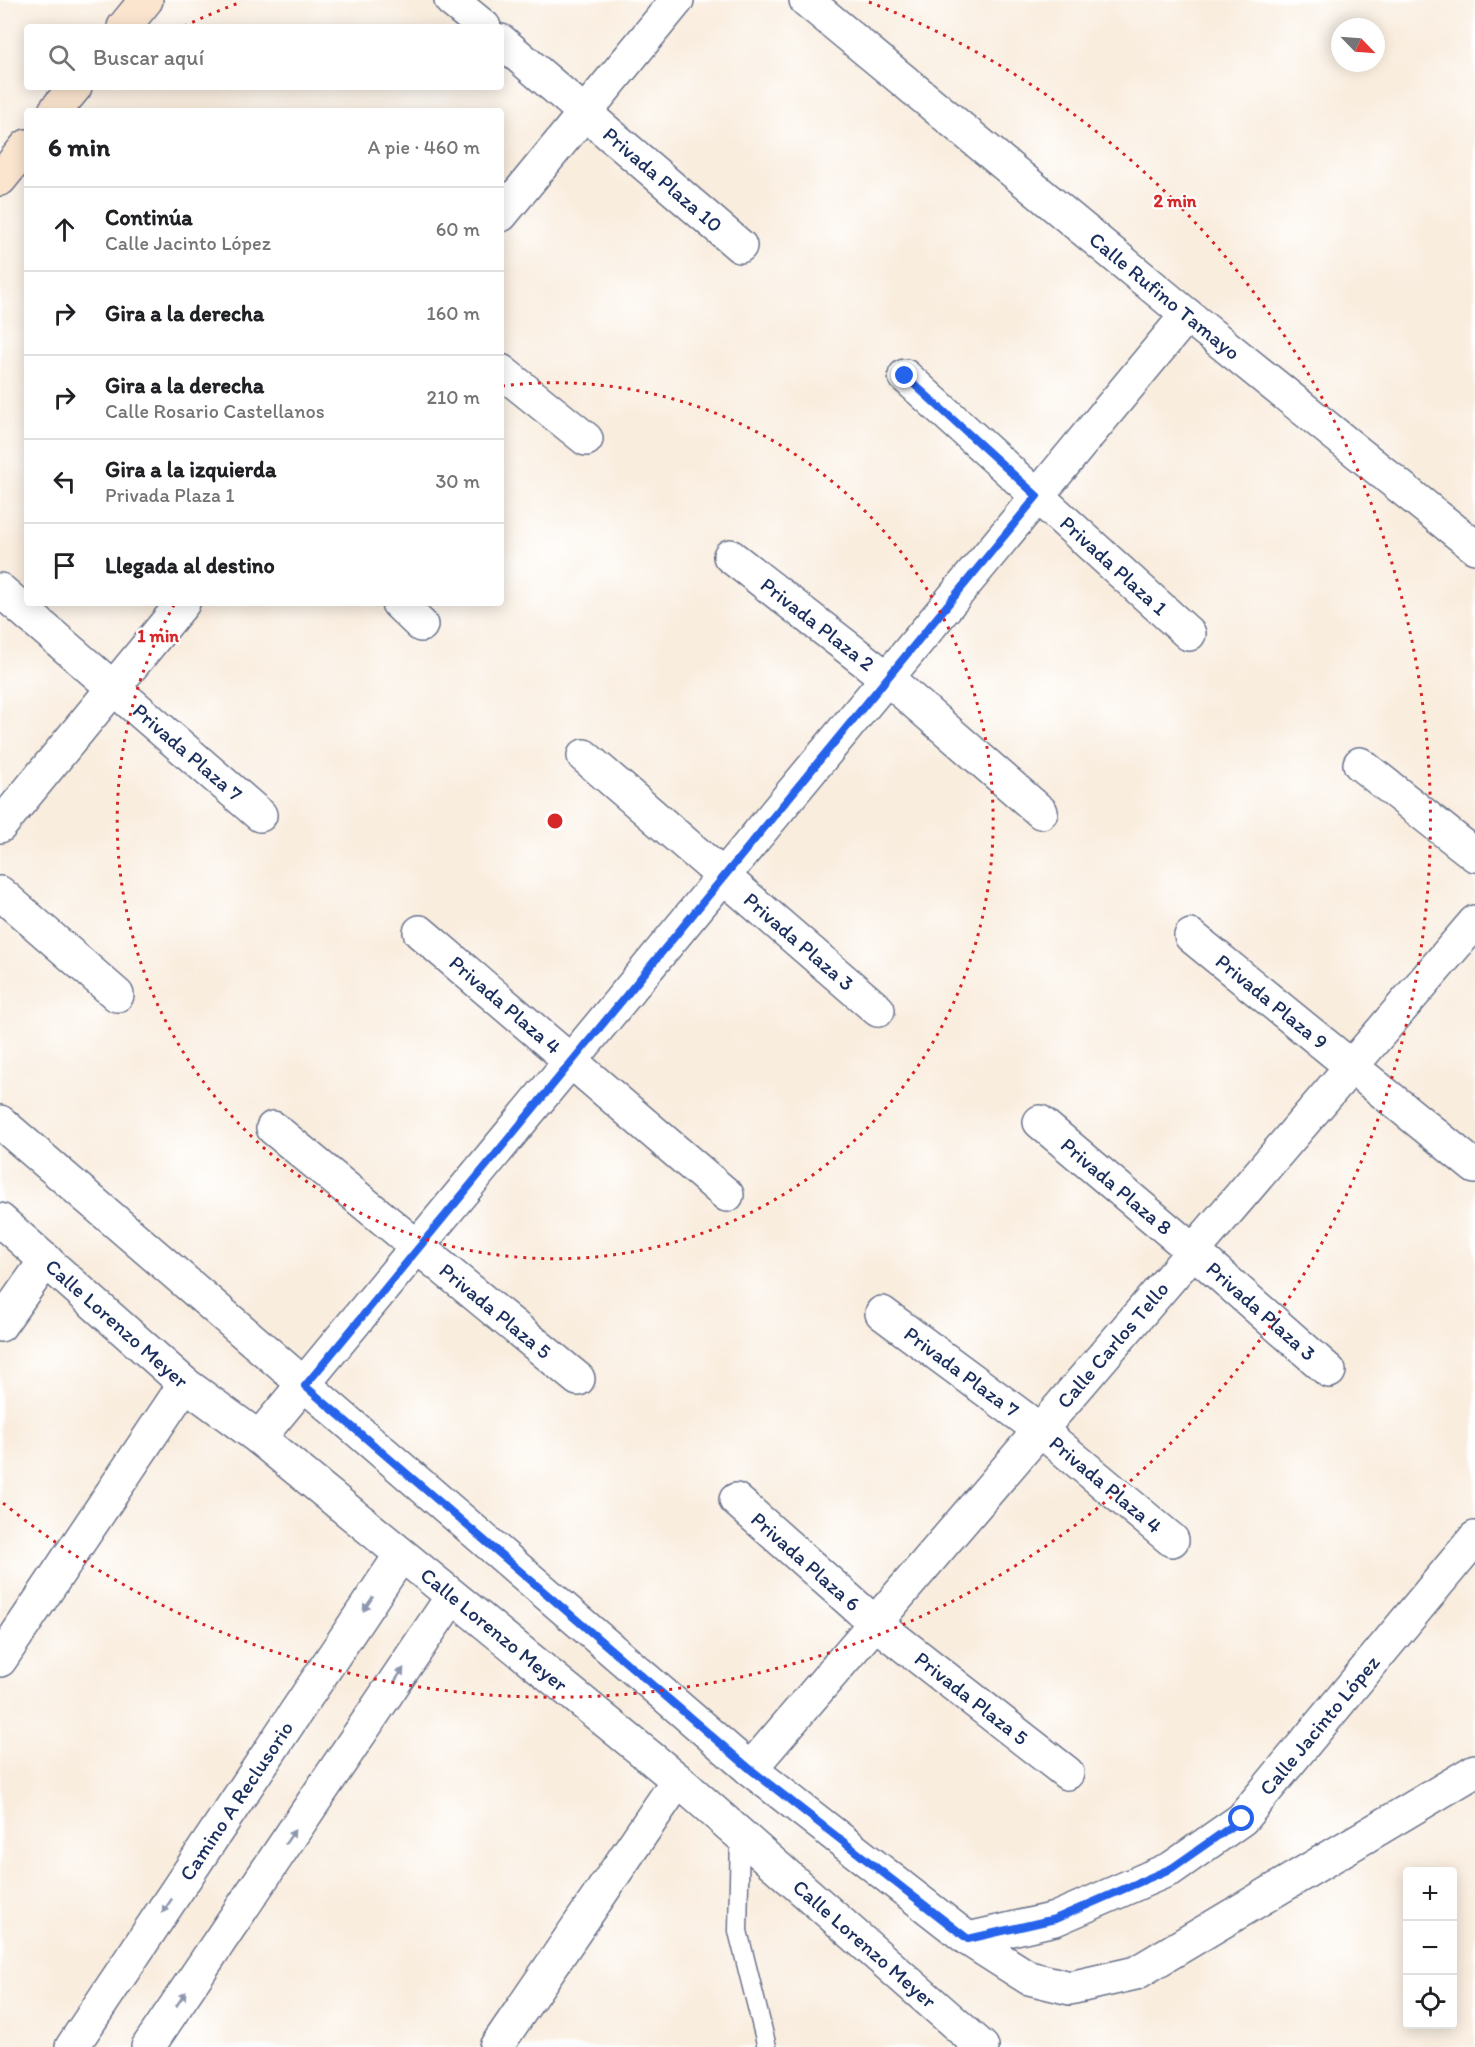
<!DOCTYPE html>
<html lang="es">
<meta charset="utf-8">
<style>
:root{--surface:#fff;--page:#f6f6f6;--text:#202124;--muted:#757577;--line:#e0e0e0}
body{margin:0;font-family:Itim,sans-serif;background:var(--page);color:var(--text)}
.controls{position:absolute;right:18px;bottom:18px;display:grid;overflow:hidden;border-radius:6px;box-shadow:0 3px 15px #0003}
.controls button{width:54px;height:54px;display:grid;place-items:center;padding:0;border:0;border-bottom:2px solid var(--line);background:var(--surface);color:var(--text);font:30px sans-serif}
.compass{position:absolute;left:1331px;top:18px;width:54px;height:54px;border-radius:50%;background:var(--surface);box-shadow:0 3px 15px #0003;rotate:115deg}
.stop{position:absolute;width:18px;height:18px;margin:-14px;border:4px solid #2563eb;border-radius:50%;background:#fff}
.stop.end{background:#2563eb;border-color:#fff;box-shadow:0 2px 6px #0008}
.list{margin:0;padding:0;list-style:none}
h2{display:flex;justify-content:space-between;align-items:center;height:78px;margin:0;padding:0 24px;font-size:26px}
h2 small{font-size:20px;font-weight:400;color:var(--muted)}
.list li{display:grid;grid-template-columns:39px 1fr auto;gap:18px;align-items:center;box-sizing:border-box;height:84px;padding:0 24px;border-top:2px solid var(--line)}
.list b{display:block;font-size:22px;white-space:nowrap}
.list p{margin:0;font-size:20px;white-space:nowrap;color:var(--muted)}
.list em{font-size:20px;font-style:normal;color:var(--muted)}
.icon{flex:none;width:33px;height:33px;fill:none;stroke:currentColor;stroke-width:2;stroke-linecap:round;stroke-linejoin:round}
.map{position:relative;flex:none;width:1475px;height:2047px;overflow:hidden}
.search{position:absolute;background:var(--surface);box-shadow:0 3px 15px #0003;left:24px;top:24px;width:480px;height:66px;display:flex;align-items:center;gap:15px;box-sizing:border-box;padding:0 21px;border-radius:6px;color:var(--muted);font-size:22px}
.panel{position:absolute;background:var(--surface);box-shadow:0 3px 15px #0003;left:24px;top:108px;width:480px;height:498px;border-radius:6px}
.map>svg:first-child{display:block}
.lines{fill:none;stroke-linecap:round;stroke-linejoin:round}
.service-casing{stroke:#69728b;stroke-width:21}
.minor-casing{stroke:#69728b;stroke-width:36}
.secondary-casing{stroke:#69728b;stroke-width:36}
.service{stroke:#fff;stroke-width:18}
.minor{stroke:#fff;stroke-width:33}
.secondary{stroke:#fbe5cf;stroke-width:33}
.oneway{fill:#8d97ae}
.route{stroke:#2563eb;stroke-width:8}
.ring{fill:none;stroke:#d62828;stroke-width:3;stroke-dasharray:3 6}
.labels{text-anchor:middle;stroke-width:4.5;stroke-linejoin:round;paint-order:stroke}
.street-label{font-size:21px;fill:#1b2f5e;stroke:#fff}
.centre{fill:#d62828;stroke:#fff;stroke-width:3}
.ring-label{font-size:18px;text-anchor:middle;font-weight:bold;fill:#d62828;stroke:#fff;stroke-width:4.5;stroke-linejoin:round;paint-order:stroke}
</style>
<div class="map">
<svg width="1475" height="2047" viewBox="0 0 1475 2047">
<rect width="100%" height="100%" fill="#fff"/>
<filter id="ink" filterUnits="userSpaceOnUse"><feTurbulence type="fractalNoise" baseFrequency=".0167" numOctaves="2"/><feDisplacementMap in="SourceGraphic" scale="12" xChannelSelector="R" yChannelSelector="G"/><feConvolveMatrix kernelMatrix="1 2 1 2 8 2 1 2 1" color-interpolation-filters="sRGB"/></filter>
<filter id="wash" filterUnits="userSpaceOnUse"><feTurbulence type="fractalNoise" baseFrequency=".008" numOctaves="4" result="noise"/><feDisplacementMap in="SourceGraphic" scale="24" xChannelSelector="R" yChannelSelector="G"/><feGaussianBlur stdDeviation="1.35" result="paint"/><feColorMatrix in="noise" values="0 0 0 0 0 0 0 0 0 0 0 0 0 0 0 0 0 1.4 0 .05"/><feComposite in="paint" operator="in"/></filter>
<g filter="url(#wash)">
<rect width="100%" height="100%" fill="#f9edde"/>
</g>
<g filter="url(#ink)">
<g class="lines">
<defs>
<polyline id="service" points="740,1834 738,1931 767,2047"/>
<g id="minor">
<polyline points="451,0 484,27"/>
<path id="s1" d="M 806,0 L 1187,315 L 1475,547"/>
<path id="s2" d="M 501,41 L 740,246"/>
<polyline points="501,215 677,0"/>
<polyline points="501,371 586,439"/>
<path id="s3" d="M 905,376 L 1189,634"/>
<path id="s4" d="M 730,556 L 888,679 L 1041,812"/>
<path id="s5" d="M 0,590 L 260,815"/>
<polyline points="398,603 421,625"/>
<path id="s6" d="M 584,756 L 878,1010"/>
<polyline points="1360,764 1475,855"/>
<polyline points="0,826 183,603"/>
<polyline points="0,893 117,995"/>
<path id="s7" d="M 420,932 L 727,1195"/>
<path id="s8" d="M 1191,936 L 1475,1167"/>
<polyline points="0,1122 750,1769 968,1939 1029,1978 1070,1988 1136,1973 1475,1771"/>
<path id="s9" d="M 1040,1122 L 1193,1251 L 1329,1371"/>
<path id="s10" d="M 273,1128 L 578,1379"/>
<path id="s11" d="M 0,1220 L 185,1384 L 259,1438 L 678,1780 L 982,2047"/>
<path id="s12" d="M 882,1313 L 1040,1430 L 1172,1540"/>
<polyline points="0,1325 46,1260"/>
<polyline points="259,1438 1187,315"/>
<path id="s13" d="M 736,1500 L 875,1623 L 1067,1773"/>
<polyline points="0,1660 185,1384"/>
<path id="s14" d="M 750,1769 L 1475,922"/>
<path id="s15" d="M 968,1939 L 1055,1919 L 1172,1868 L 1242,1819 L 1475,1538"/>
<path id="s16" d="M 72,2047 L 401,1555"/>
<polyline points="148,2047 452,1597"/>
<polyline points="496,2047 678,1780"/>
</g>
<g id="secondary">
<polyline points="124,27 146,0"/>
<polyline points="55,111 75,87"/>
<polyline points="0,179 27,146"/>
</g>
</defs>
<use href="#service" class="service-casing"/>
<use href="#minor" class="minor-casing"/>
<use href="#secondary" class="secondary-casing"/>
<use href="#service" class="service"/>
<use href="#minor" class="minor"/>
<use href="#secondary" class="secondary"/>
</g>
<defs><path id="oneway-solid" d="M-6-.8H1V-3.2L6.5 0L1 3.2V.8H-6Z" transform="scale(1.5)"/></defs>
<g class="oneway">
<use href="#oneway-solid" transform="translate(368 1604) rotate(124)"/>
<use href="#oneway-solid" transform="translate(399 1675) rotate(-56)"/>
<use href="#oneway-solid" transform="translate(290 1837) rotate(-56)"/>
<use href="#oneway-solid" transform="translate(167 1906) rotate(124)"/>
<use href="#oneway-solid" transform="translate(181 1999) rotate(-56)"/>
</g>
</g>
<g class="lines" filter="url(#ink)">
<polyline class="route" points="905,376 1037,496 305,1386 750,1769 968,1939 1055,1919 1172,1868 1242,1819"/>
</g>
<g class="ring">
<path d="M502 386A438 438 0 1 1 174 605"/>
<path d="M184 26A877 877 0 0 1 241 2M869 2A877 877 0 1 1 3 1503"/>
</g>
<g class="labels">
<g class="street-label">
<text dy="7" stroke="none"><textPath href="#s2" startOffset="213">Privada Plaza 10</textPath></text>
<text dy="7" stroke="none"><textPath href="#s1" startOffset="465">Calle Rufino Tamayo</textPath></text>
<text dy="7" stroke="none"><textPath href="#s3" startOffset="282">Privada Plaza 1</textPath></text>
<text dy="7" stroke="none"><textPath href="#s4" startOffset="111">Privada Plaza 2</textPath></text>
<text dy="7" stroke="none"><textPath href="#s5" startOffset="248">Privada Plaza 7</textPath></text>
<text dy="7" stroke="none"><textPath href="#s6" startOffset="284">Privada Plaza 3</textPath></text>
<text dy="7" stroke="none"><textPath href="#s8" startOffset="104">Privada Plaza 9</textPath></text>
<text dy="7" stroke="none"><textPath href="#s7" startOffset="112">Privada Plaza 4</textPath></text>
<text dy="7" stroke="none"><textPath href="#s9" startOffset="100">Privada Plaza 8</textPath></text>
<text dy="7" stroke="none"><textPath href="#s9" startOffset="291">Privada Plaza 3</textPath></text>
<text dy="7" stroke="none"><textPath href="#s10" startOffset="288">Privada Plaza 5</textPath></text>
<text dy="7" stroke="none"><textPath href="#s11" startOffset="156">Calle Lorenzo Meyer</textPath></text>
<text dy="7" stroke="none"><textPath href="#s14" startOffset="558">Calle Carlos Tello</textPath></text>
<text dy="7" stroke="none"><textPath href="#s12" startOffset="99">Privada Plaza 7</textPath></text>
<text dy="7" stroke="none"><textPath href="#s12" startOffset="282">Privada Plaza 4</textPath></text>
<text dy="7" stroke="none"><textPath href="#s13" startOffset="93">Privada Plaza 6</textPath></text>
<text dy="7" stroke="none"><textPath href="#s11" startOffset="642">Calle Lorenzo Meyer</textPath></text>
<text dy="7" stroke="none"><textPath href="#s13" startOffset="308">Privada Plaza 5</textPath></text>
<text dy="7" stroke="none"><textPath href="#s15" startOffset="424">Calle Jacinto López</textPath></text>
<text dy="7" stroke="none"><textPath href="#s16" startOffset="296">Camino A Reclusorio</textPath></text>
<text dy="7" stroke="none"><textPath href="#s11" startOffset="1128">Calle Lorenzo Meyer</textPath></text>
</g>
</g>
<circle cx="555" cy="821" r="9" class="centre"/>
<g class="ring-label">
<text x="1175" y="207">2 min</text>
<text x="158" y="642">1 min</text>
</g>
</svg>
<div class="controls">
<button>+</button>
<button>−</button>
<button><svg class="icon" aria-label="locate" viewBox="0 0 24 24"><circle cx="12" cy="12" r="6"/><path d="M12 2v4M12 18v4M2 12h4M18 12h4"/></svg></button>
</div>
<svg class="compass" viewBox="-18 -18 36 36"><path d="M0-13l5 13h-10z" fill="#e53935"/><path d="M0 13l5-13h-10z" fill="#757577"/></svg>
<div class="stop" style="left:1242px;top:1819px"></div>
<div class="stop end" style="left:905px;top:376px"></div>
<div class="search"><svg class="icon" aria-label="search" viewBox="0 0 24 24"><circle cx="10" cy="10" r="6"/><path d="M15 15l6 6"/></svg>Buscar aquí</div>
<section class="panel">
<h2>6 min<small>A pie · 460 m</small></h2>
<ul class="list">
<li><svg class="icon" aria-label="ahead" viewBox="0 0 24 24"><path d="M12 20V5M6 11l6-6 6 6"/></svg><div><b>Continúa</b><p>Calle Jacinto López</p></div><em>60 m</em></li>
<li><svg class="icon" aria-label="right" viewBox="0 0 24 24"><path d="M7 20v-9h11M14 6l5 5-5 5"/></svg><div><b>Gira a la derecha</b></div><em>160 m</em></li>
<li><svg class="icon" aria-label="right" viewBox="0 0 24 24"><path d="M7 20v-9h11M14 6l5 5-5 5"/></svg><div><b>Gira a la derecha</b><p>Calle Rosario Castellanos</p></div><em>210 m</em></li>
<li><svg class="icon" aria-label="left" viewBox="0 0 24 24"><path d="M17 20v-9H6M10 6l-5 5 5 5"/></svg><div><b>Gira a la izquierda</b><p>Privada Plaza 1</p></div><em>30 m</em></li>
<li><svg class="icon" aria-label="arrive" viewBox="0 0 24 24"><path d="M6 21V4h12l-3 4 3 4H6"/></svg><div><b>Llegada al destino</b></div></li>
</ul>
</section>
</div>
